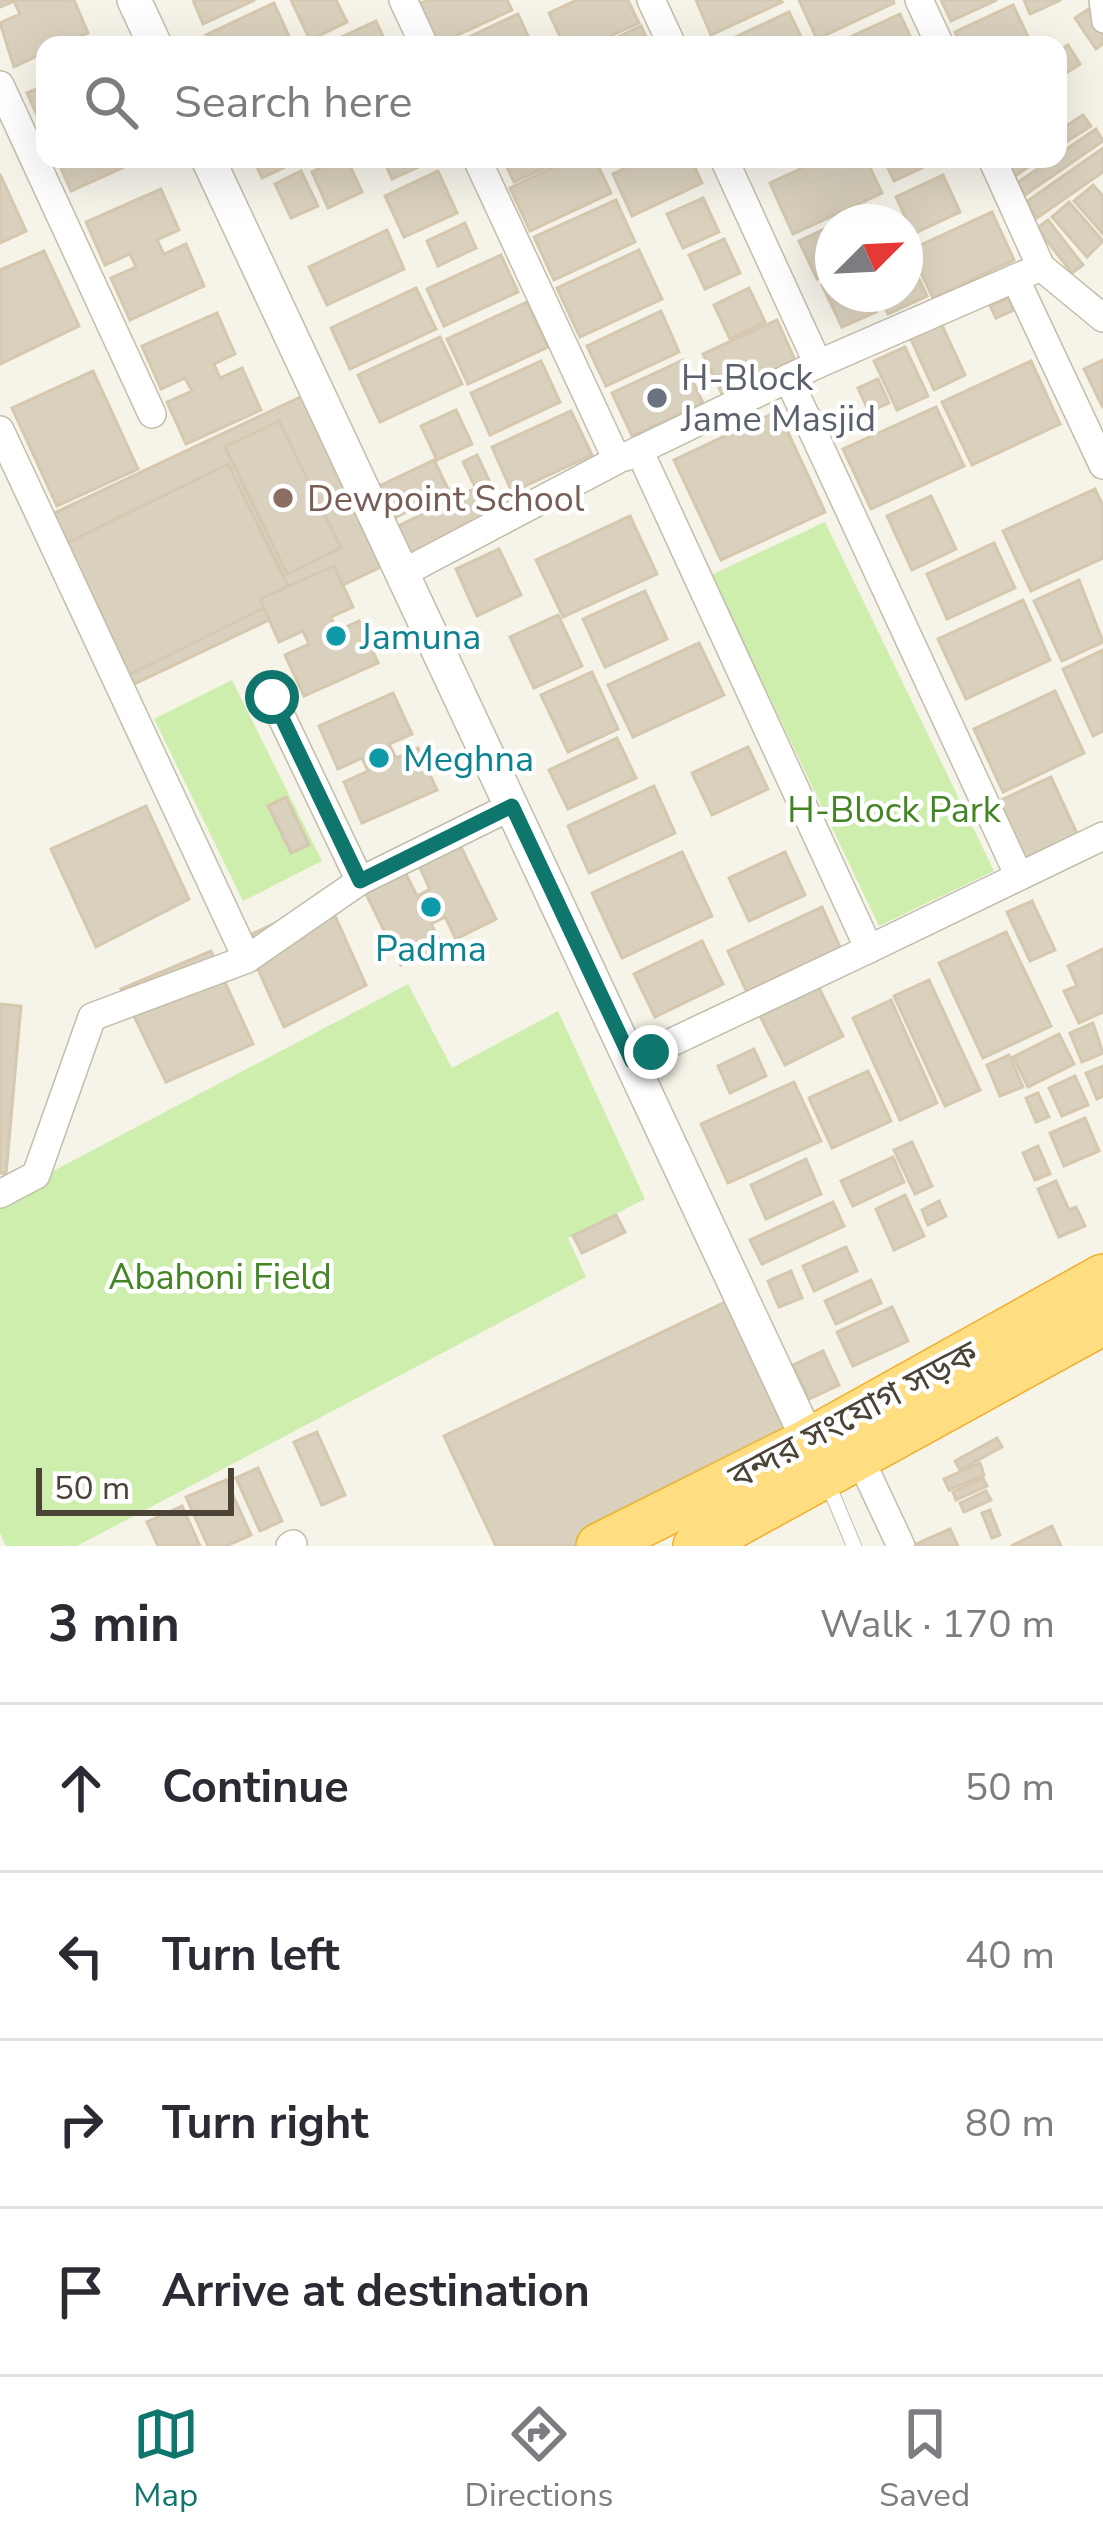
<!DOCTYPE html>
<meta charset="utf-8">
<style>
:root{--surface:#fff;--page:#f2f2f3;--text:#2b2b33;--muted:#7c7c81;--line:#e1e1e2;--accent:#0f766e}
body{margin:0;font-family:"Nunito Sans","Noto Sans Bengali",sans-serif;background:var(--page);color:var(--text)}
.compass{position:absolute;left:815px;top:204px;width:108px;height:108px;border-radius:50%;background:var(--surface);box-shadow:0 12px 48px #0002;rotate:66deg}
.scale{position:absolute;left:36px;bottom:30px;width:198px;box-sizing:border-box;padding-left:12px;border:6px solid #4b4436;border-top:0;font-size:33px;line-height:42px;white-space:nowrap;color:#4b4436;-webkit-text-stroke:9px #fff;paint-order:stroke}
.stop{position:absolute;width:36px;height:36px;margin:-27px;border:9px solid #0f766e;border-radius:50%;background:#fff}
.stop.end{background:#0f766e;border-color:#fff;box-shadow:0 3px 12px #0008}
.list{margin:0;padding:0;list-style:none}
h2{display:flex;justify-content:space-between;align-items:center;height:156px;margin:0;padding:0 48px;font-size:51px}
h2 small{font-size:39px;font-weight:400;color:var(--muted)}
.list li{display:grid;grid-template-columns:78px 1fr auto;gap:36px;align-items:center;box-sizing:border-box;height:168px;padding:0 48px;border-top:3px solid var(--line)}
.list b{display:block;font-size:45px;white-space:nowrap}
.list em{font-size:39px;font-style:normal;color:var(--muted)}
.icon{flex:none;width:66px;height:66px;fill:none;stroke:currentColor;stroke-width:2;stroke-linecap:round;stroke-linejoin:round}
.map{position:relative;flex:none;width:1103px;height:1546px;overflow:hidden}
.search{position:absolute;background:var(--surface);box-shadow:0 12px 48px #0002;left:36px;right:36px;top:36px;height:132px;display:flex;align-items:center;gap:30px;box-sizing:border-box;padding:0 42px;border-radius:24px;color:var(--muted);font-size:45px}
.sheet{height:828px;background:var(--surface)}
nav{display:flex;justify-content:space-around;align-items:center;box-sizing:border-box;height:168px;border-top:3px solid var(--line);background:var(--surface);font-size:33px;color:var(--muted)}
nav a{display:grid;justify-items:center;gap:6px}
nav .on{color:var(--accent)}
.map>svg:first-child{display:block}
.green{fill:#ceeeae}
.building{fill:#d9d0bd;stroke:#d5c8af;stroke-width:3}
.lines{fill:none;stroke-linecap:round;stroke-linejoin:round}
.service-casing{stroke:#c3bcaa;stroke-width:16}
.pedestrian-casing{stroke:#c3bcaa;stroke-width:24}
.minor-casing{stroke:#c3bcaa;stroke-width:30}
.tertiary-casing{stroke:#c3bcaa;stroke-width:36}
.trunk-casing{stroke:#efb02a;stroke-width:48}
.service{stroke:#fff;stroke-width:14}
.pedestrian{stroke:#fff;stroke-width:21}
.minor{stroke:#fff;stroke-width:27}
.tertiary{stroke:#fff;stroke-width:33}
.trunk{stroke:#ffde82;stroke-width:45}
.route{stroke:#0f766e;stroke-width:15}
.worship-dot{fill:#6b7280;stroke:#fff;stroke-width:4.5}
.education-dot{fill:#8d6e63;stroke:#fff;stroke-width:4.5}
.culture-dot{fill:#0f9aa8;stroke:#fff;stroke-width:4.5}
.labels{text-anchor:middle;stroke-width:9;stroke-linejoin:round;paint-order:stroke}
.worship-label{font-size:36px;fill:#5b616d;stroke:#fff;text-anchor:start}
.education-label{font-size:36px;fill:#785e54;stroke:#fff;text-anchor:start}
.culture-label{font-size:36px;fill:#0d838f;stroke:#fff;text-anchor:start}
.park-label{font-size:36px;fill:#428522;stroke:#fff}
.street-label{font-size:36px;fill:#4b4436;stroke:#fff}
</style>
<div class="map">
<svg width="1103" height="1546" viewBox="0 0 1103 1546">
<rect width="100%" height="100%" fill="#f6f3e9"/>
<g class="green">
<polygon points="825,522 994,871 879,926 711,575"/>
<polygon points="232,680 322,861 243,901 154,719"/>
<polygon points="408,984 452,1068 558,1011 645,1199 568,1238 586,1277 77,1546 6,1546 0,1533 0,1199"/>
</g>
<g class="building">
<polygon points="0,0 74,0 88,33 61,45 45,45 45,52 14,67 0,23 20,14 14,1 0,7"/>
<polygon points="193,0 255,0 203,24"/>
<polygon points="291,0 336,0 347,22 310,40"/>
<polygon points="428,0 507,0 512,10 438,44 419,4"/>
<polygon points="577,0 628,0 639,23 590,45 564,45 549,13"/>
<polygon points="696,0 780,0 782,2 711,35"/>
<polygon points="799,0 893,0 894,3 817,39"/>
<polygon points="941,0 997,0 951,21"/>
<polygon points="1024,0 1061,0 1030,14"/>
<polygon points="274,3 292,43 211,45 206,35"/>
<polygon points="1013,5 1030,41 961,45 955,32"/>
<polygon points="1090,8 1103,27 1103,44 1096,49 1075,18"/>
<polygon points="789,12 805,45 718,45"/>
<polygon points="518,14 532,45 452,45"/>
<polygon points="900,14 914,45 833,45"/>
<polygon points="376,21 387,45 324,45"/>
<polygon points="641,26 650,45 601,45"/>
<polygon points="1068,45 1080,64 1060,77 1058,52"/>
<polygon points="45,85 45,133 27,93"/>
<polygon points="1083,115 1091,126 1058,147 1058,131"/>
<polygon points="1096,129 1103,141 1025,195 1017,183"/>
<polygon points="1103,148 1103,172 1037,218 1026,202"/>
<polygon points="57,159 142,159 71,191"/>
<polygon points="253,159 302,159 262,178"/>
<polygon points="339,159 347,159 362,192 328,208 312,172"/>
<polygon points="383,159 425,159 427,163 392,179"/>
<polygon points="503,159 564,159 514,182"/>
<polygon points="571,159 595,159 611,193 530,231 510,188"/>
<polygon points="644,159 691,159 702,183 632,216 613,174"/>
<polygon points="822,159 866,159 882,193 793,234 770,183"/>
<polygon points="884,159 941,159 894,181"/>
<polygon points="1016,159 1040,159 1015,176 1007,165"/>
<polygon points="301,171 318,206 291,218 275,184"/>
<polygon points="438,171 457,213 404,237 385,196"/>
<polygon points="0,174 26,231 0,243"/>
<polygon points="943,175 960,212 913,234 896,197"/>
<polygon points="1093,185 1103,196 1103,234 1074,201"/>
<polygon points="161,189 179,230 157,240 164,254 186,244 204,286 130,320 111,278 136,267 130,254 105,265 86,222"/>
<polygon points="703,198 719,232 683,248 667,214"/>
<polygon points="616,200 635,242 554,280 534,237"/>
<polygon points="1069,202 1103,241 1087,257 1052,217"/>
<polygon points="992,212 1014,260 933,298 910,250"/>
<polygon points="1048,220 1083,265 1072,273 1037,228"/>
<polygon points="465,223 476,248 438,266 427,241"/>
<polygon points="833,225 833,271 817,279 799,241"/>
<polygon points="387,230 404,269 327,305 309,267"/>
<polygon points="724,239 740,273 705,289 689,255"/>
<polygon points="905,249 927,296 888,314 879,294 905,294"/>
<polygon points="639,250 662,299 580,337 557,288"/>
<polygon points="44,251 79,326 0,364 0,270"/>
<polygon points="501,255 518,292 444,326 427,289"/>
<polygon points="833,280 833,294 868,294 876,312 842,327 822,285"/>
<polygon points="416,288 436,329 350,369 331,328"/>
<polygon points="749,288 765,322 730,339 714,305"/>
<polygon points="1008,298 1014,310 996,318 990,306"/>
<polygon points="527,302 548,347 468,384 447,339"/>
<polygon points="661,311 679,352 606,386 587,346"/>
<polygon points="217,313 235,354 214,364 220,378 242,368 261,410 186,444 167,402 192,391 185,378 161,389 142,346"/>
<polygon points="777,320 795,360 722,394 703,354"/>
<polygon points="940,321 965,375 934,390 909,335"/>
<polygon points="440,337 462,384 380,422 358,375"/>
<polygon points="905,347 928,396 897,410 874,361"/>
<polygon points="683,360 703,403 632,436 612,393"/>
<polygon points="1103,360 1103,408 1084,369"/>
<polygon points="541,361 560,402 490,435 471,393"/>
<polygon points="1031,361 1060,424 972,465 942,402"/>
<polygon points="93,371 138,469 57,506 12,408"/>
<polygon points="878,379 889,403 869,412 858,388"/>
<polygon points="307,394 387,564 130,686 50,515"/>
<polygon points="936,407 964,466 871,509 843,449"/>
<polygon points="456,410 472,444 437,460 421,426"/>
<polygon points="571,411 592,455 512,492 492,447"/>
<polygon points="778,411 825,512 721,560 674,460"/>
<polygon points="279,421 341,548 287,574 225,447"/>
<polygon points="477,455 489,480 475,487 463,462"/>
<polygon points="434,460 449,491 384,523 369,491"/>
<polygon points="228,464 292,594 127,676 63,545"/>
<polygon points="1095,489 1103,506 1103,558 1031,591 1003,531"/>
<polygon points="472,490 488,522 404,563 388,531"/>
<polygon points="931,496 956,549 912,570 887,516"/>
<polygon points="630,516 657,574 563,617 536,560"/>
<polygon points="994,543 1015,588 947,619 927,574"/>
<polygon points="499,549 521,595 477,616 456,569"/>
<polygon points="334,566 353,607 331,617 337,631 359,621 378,663 304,696 285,655 309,644 303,631 279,642 260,599"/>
<polygon points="1079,580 1103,642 1062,661 1034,601"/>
<polygon points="645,591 667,639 605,667 583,619"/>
<polygon points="1023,600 1050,660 966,699 938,639"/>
<polygon points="558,615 582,666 534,688 510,637"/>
<polygon points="699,643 724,695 633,737 608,685"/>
<polygon points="1103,650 1103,731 1093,736 1063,669"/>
<polygon points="592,672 618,729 568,752 541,695"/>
<polygon points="1055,691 1084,753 1003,792 974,729"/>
<polygon points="393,693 412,734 389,744 396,758 418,748 437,790 362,823 344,782 368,771 362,758 338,769 319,726"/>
<polygon points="617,738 636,778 568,809 549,770"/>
<polygon points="748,747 768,789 712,815 692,773"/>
<polygon points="1051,777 1079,838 1026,862 997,802"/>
<polygon points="654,786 675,833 589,873 568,826"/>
<polygon points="286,797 309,845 291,853 268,806"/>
<polygon points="146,806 189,899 96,947 51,849"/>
<polygon points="460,845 496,919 456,939 445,917 431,924 442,945 401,965 365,892 405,872 417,896 430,889 419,866"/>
<polygon points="682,852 712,916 622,958 592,893"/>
<polygon points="785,852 805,895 749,921 729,878"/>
<polygon points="327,898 366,985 284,1027 244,938"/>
<polygon points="1032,901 1055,950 1030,961 1007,912"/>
<polygon points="822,907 849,967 755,1010 728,951"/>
<polygon points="1006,932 1051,1026 983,1058 939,963"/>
<polygon points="702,941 723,984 655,1017 634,974"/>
<polygon points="1103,949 1103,1012 1079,1023 1064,991 1077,986 1068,966"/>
<polygon points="211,951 253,1044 166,1082 121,989"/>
<polygon points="929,980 980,1090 945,1106 894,996"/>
<polygon points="818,986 843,1036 785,1065 760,1016"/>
<polygon points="891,1000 937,1103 900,1120 853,1018"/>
<polygon points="0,1004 21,1006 6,1174 0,1173"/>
<polygon points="1093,1023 1103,1053 1082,1062 1070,1033"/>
<polygon points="1059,1034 1074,1064 1028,1087 1013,1057"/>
<polygon points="754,1049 766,1076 730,1093 718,1066"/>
<polygon points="1009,1055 1023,1087 1000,1096 987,1065"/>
<polygon points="1103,1066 1103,1096 1097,1099 1086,1073"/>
<polygon points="868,1071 891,1121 832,1148 809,1098"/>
<polygon points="1075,1076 1088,1105 1062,1116 1049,1088"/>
<polygon points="794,1082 821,1141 728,1183 701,1124"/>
<polygon points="1038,1093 1049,1117 1036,1122 1026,1098"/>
<polygon points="1085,1118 1099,1151 1064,1166 1050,1133"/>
<polygon points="912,1142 932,1186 915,1194 894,1150"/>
<polygon points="1038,1146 1050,1174 1035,1180 1023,1153"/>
<polygon points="893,1157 904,1182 853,1206 841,1181"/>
<polygon points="806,1159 821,1194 766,1219 751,1185"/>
<polygon points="1056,1181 1069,1210 1076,1207 1085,1226 1059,1237 1038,1189"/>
<polygon points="905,1195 924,1236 894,1250 876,1209"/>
<polygon points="939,1201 946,1216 928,1225 922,1210"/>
<polygon points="833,1202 844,1226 762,1264 750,1240"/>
<polygon points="616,1215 625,1232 582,1253 573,1236"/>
<polygon points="846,1247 857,1271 814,1291 803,1266"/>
<polygon points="791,1271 802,1298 779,1307 768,1281"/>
<polygon points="871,1280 881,1303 836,1324 825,1301"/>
<polygon points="738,1296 805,1438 580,1546 496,1546 444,1436"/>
<polygon points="892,1307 908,1341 853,1366 837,1332"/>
<polygon points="823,1351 839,1385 809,1399 793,1365"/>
<polygon points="317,1432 345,1495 322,1505 294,1442"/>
<polygon points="997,1438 1002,1447 960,1470 955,1461"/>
<polygon points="980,1463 984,1475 949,1490 944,1479"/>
<polygon points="258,1468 282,1521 260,1531 236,1478"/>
<polygon points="983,1478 987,1486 956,1500 953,1492"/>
<polygon points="226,1480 251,1535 226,1546 208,1546 186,1497"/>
<polygon points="986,1491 991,1500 964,1512 960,1503"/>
<polygon points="182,1506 200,1546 158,1546 147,1522"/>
<polygon points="990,1510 1000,1535 992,1538 982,1513"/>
<polygon points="1052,1526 1061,1546 1011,1546"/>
<polygon points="950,1529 958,1546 917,1546 916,1544"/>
</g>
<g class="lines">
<defs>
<polyline id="service" points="828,1484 854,1546"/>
<polyline id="pedestrian" points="1100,0 1103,22"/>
<g id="minor">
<polyline points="403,0 424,45"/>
<polyline points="651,0 672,45"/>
<polyline points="919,0 940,45"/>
<polyline points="0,85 152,414"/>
<polyline points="992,159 1041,267 1103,318"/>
<polyline points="1015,278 1103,465"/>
<polyline points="818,364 1041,267"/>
<polyline points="788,378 1019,876"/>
<polyline points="0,430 247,959"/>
<polyline points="625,457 818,364 724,159"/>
<polyline points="403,573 617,460 477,159"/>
<polyline points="272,697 360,881 512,806"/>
<polyline points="869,949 1103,836"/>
<polyline points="632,1061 869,949 639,450"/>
<polyline points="0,1194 36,1175 92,1017 247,959 360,881"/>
<polyline points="855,1448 901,1546"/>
<polyline points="290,1546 293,1544"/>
</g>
<g id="tertiary">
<polyline points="134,0 155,45"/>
<polyline points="208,159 817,1459"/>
</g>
<g id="trunk">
<polyline points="599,1546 809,1441 1103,1277"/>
<polyline points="696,1546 1103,1322"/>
</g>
</defs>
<use href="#service" class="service-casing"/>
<use href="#pedestrian" class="pedestrian-casing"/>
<use href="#minor" class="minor-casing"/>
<use href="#tertiary" class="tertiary-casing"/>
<use href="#trunk" class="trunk-casing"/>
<use href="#service" class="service"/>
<use href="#pedestrian" class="pedestrian"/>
<use href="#minor" class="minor"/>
<use href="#tertiary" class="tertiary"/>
<use href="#trunk" class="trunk"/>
</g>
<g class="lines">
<polyline class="route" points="272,697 360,881 512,806 632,1061 651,1052"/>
</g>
<circle class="worship-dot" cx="657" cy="398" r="12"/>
<circle class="education-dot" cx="283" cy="498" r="12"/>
<g class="culture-dot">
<circle cx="336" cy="636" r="12"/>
<circle cx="379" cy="758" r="12"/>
<circle cx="431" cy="907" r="12"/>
</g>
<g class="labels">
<g class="worship-label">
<text x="681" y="390">H-Block<tspan x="681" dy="41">Jame Masjid</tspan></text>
</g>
<g class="education-label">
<text x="307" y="511">Dewpoint School</text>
</g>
<g class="culture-label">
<text x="360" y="649">Jamuna</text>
<text x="403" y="771">Meghna</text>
<text x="431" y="961" text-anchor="middle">Padma</text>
</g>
<g class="park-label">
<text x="894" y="822">H-Block Park</text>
<text x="220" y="1289">Abahoni Field</text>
</g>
<g class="street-label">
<text transform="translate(853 1414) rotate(-28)" y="13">বন্দর সংযোগ সড়ক</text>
</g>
</g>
</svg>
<svg class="compass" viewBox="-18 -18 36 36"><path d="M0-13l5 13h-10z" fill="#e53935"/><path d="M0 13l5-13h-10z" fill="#7c7c81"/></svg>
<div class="scale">50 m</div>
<div class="stop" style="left:272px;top:697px"></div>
<div class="stop end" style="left:651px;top:1052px"></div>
<div class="search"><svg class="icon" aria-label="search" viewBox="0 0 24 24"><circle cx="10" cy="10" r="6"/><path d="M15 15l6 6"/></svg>Search here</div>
</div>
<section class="sheet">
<h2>3 min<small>Walk · 170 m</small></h2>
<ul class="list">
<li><svg class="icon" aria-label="ahead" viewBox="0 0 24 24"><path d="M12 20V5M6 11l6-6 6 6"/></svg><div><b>Continue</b></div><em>50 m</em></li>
<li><svg class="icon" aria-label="left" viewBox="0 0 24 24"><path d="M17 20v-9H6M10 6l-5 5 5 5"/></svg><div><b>Turn left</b></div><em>40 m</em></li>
<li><svg class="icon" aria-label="right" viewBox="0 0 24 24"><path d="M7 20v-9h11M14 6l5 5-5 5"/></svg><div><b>Turn right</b></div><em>80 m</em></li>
<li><svg class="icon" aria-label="arrive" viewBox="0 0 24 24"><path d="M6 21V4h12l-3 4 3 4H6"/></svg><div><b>Arrive at destination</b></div></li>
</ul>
</section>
<nav>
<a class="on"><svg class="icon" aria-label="map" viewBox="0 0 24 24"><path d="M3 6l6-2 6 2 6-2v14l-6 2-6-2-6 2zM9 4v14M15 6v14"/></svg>Map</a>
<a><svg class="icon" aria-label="directions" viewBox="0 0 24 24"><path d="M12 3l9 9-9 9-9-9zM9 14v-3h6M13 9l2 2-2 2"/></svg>Directions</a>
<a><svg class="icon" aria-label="saved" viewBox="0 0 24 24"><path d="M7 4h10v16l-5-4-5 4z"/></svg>Saved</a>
</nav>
